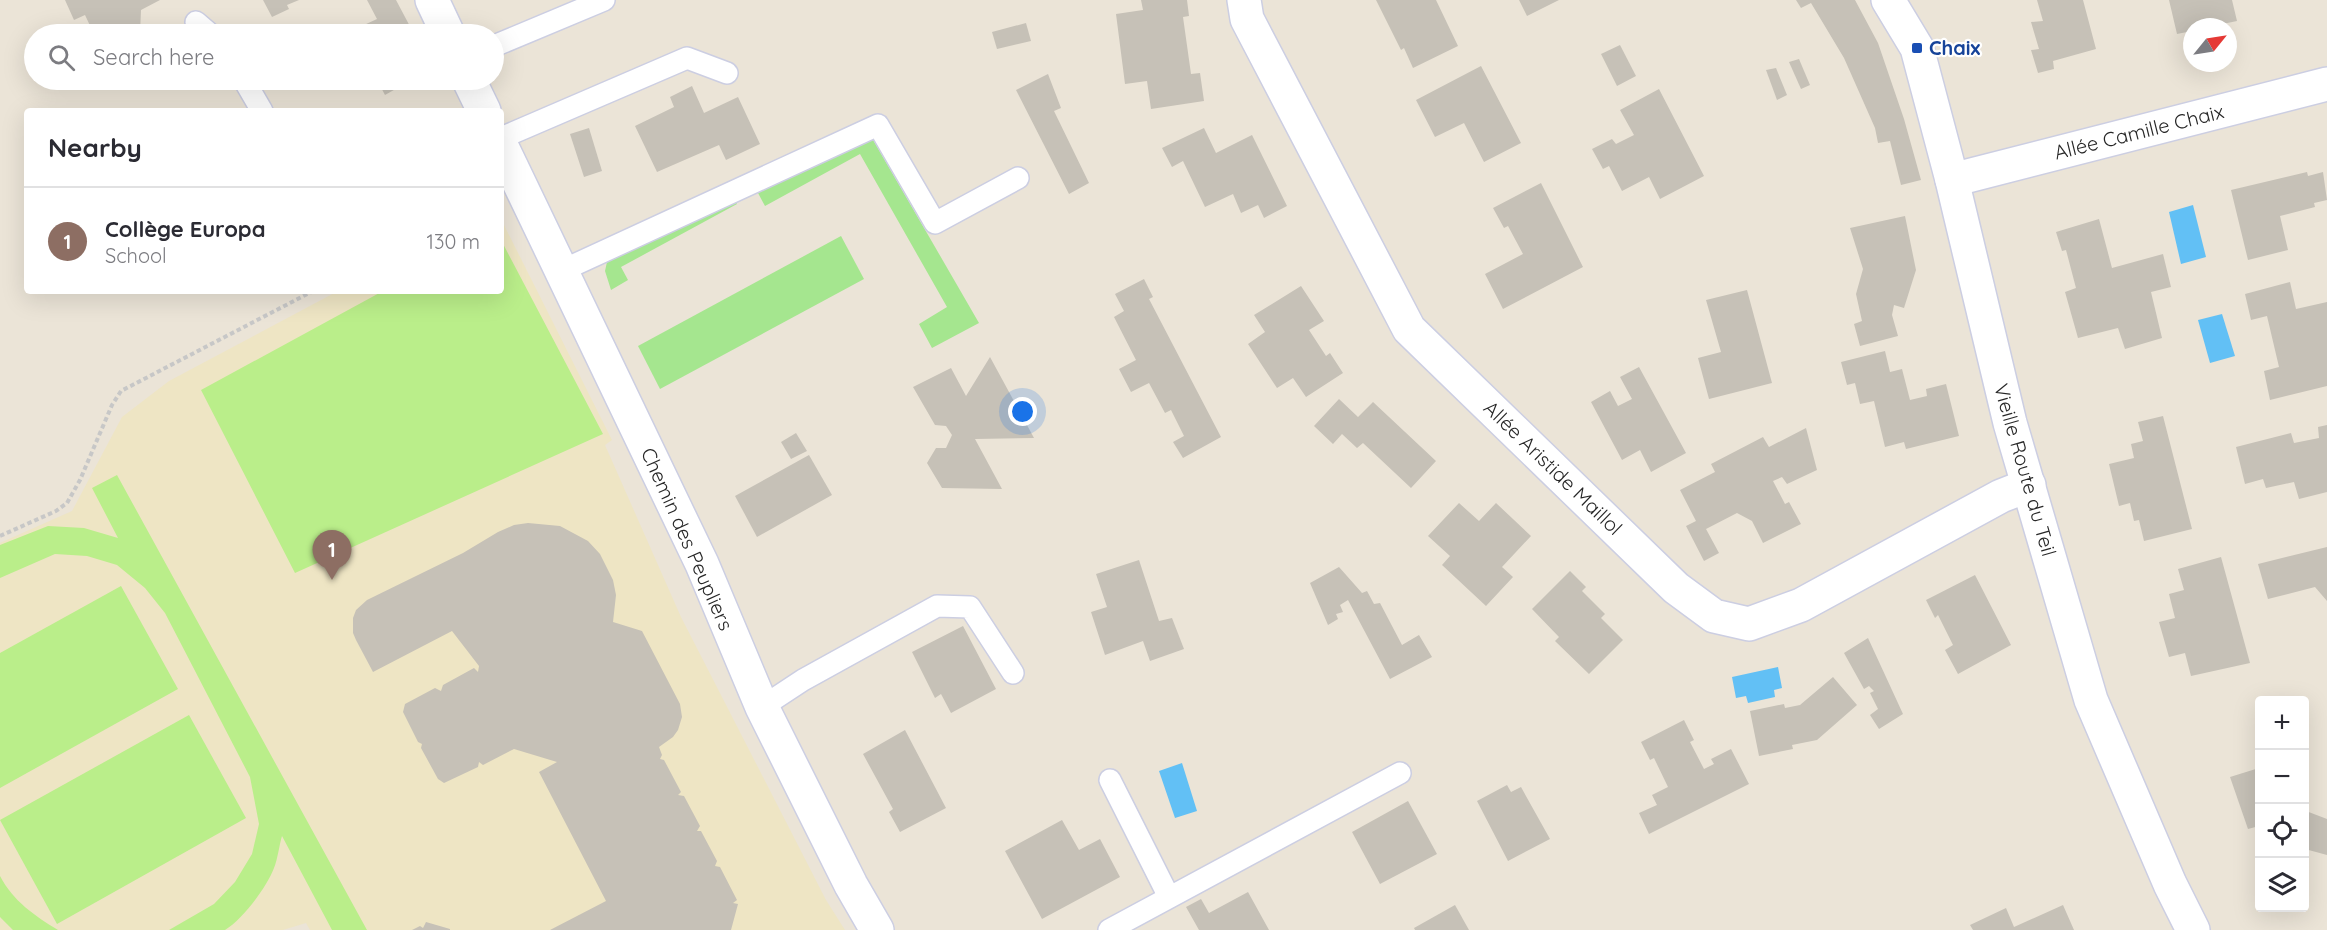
<!DOCTYPE html>
<meta charset="utf-8">
<style>
:root{--surface:#fff;--page:#f7f7f7;--text:#2b2b33;--muted:#7c7c81;--line:#e1e1e2;--accent:#0b8043}
body{margin:0;font-family:Quicksand,sans-serif;background:var(--page);color:var(--text)}
.controls{position:absolute;right:18px;bottom:18px;display:grid;overflow:hidden;border-radius:6px;box-shadow:0 6px 24px #0002}
.controls button{width:54px;height:54px;display:grid;place-items:center;padding:0;border:0;border-bottom:2px solid var(--line);background:var(--surface);color:var(--text);font:30px sans-serif}
.compass{position:absolute;left:2183px;top:18px;width:54px;height:54px;border-radius:50%;background:var(--surface);box-shadow:0 6px 24px #0002;rotate:60deg}
.you{position:absolute;left:1023px;top:412px;width:21px;height:21px;margin:-15px;border:4px solid #fff;border-radius:50%;background:#1a73e8;box-shadow:0 0 0 9px #1a73e833}
.badge{display:grid;place-items:center;width:39px;height:39px;border-radius:50%;background:var(--accent);color:#fff;font-size:20px;font-weight:700}
.pin{position:absolute;translate:-50% -50px;filter:drop-shadow(0 2px 3px #0008)}
.pin::after{content:'';position:absolute;top:32px;width:21px;height:18px;background:inherit;clip-path:polygon(0 0,100% 0,50% 100%)}
.list{margin:0;padding:0;list-style:none}
h2{display:flex;justify-content:space-between;align-items:center;height:78px;margin:0;padding:0 24px;font-size:26px}
h2 small{font-size:20px;font-weight:400;color:var(--muted)}
.list li{display:grid;grid-template-columns:39px 1fr auto;gap:18px;align-items:center;box-sizing:border-box;height:108px;padding:0 24px;border-top:2px solid var(--line)}
.list b{display:block;font-size:22px;white-space:nowrap}
.list p{margin:0;font-size:20px;white-space:nowrap;color:var(--muted)}
.list em{font-size:20px;font-style:normal;color:var(--muted)}
.icon{flex:none;width:33px;height:33px;fill:none;stroke:currentColor;stroke-width:2;stroke-linecap:round;stroke-linejoin:round}
.map{position:relative;flex:none;width:2327px;height:930px;overflow:hidden}
.search{position:absolute;background:var(--surface);box-shadow:0 6px 24px #0002;left:24px;top:24px;width:480px;height:66px;display:flex;align-items:center;gap:15px;box-sizing:border-box;padding:0 21px;border-radius:33px;color:var(--muted);font-size:22px}
.panel{position:absolute;background:var(--surface);box-shadow:0 6px 24px #0002;left:24px;top:108px;width:480px;height:186px;border-radius:6px}
.map>svg:first-child{display:block}
.education{fill:#eee5c4}
.green{fill:#a5e68f}
.pitch{fill:#baee8a}
.water{fill:#62c0f5}
.building{fill:#c6c1b7}
.lines{fill:none;stroke-linecap:round;stroke-linejoin:round}
.service-casing{stroke:#cccee2;stroke-width:24}
.minor-casing{stroke:#cccee2;stroke-width:36}
.path{stroke:#c7c7c7;stroke-width:4;stroke-dasharray:4.5 3;stroke-linecap:butt}
.service{stroke:#fff;stroke-width:21}
.minor{stroke:#fff;stroke-width:33}
.transit-dot{fill:#1a4fb4;stroke:#fff;stroke-width:2}
.labels{text-anchor:middle;stroke-width:4.5;stroke-linejoin:round;paint-order:stroke}
.transit-label{font-size:20px;font-weight:bold;fill:#164399;stroke:#fff;text-anchor:start}
.street-label{font-size:20px;fill:#272727;stroke:#fff}
</style>
<div class="map">
<svg width="2327" height="930" viewBox="0 0 2327 930">
<rect width="100%" height="100%" fill="#ebe4d7"/>
<polygon class="education" points="501,219 612,440 605,445 681,617 826,900 845,930 310,930 306,923 283,930 0,930 0,543 72,511 122,417 169,381 338,291 501,291"/>
<g class="green">
<polygon points="872,138 979,323 932,348 919,324 947,307 860,154 765,206 758,193"/>
<polygon points="736,202 737,204 621,267 628,280 611,290 605,271 607,262"/>
<polygon points="841,236 864,279 660,389 638,346"/>
</g>
<g class="pitch">
<polygon points="501,240 603,434 295,573 201,390 383,291 501,291"/>
<path d="M 117,475 L 367,930 L 332,930 L 282,836 C 279,846 278,858 274,868 C 267,887 242,920 225,930 L 169,930 L 214,904 L 235,882 L 252,854 L 259,824 L 250,777 L 165,613 L 145,588 L 117,565 L 87,556 L 55,554 L 0,578 L 0,545 L 48,526 L 84,528 L 118,538 L 92,488 Z"/>
<polygon points="121,586 178,689 0,788 0,653"/>
<polygon points="189,715 246,818 57,924 0,820"/>
<path d="M 0,876 C 13,901 35,916 58,930 L 13,930 L 0,917 Z"/>
</g>
<g class="water">
<polygon points="2193,205 2206,257 2181,264 2169,212"/>
<polygon points="2222,314 2235,356 2210,363 2198,320"/>
<polygon points="1778,667 1782,688 1774,690 1775,697 1748,703 1746,696 1736,698 1732,677"/>
<polygon points="1182,763 1197,811 1175,818 1159,771"/>
</g>
<g class="building">
<polygon points="65,0 160,0 141,10 140,34 94,34 85,15 74,20"/>
<polygon points="263,0 299,0 287,5 289,9 272,17"/>
<polygon points="367,0 396,0 414,34 362,34 360,30 366,28 364,25 377,19"/>
<polygon points="1141,0 1187,0 1189,16 1183,17 1191,74 1200,73 1204,101 1151,109 1147,81 1125,84 1116,14 1143,10"/>
<polygon points="1376,0 1436,0 1458,46 1413,68 1404,48 1401,50"/>
<polygon points="1519,0 1559,0 1527,16"/>
<polygon points="1796,0 1855,0 1878,43 1904,119 1921,180 1901,185 1890,141 1878,143 1875,128 1844,58 1811,3 1801,8"/>
<polygon points="2037,0 2083,0 2096,49 2053,61 2054,69 2038,73 2031,50 2039,49 2031,22 2043,21"/>
<polygon points="2169,0 2232,0 2237,21 2208,27 2192,27 2192,31 2177,34"/>
<polygon points="1026,23 1031,41 997,49 992,32"/>
<polygon points="1620,45 1636,76 1617,86 1601,54"/>
<polygon points="1799,59 1810,85 1801,89 1789,62"/>
<polygon points="1481,66 1521,143 1484,162 1464,123 1435,137 1416,100"/>
<polygon points="1776,68 1787,95 1777,100 1766,70"/>
<polygon points="1048,74 1061,108 1054,111 1089,183 1069,194 1016,90"/>
<polygon points="377,80 398,80 401,86 385,95"/>
<polygon points="692,86 704,113 738,97 760,144 726,160 719,145 657,172 635,126 674,107 670,97"/>
<polygon points="1659,89 1704,176 1660,199 1649,177 1622,191 1609,166 1603,169 1592,149 1612,139 1616,144 1634,135 1620,110"/>
<polygon points="589,128 602,171 584,177 570,134"/>
<polygon points="1204,128 1216,153 1252,135 1287,206 1264,218 1258,205 1241,213 1233,194 1205,207 1183,161 1172,167 1162,148"/>
<polygon points="2307,172 2308,176 2323,172 2327,200 2314,203 2315,207 2280,216 2288,250 2248,260 2231,190"/>
<polygon points="1541,183 1583,267 1503,309 1485,274 1523,254 1508,226 1504,228 1493,208"/>
<polygon points="1905,216 1916,270 1904,308 1894,305 1892,315 1898,336 1860,346 1854,324 1862,321 1856,294 1863,269 1850,228"/>
<polygon points="2099,219 2112,268 2163,254 2171,287 2151,292 2162,338 2125,349 2118,328 2078,338 2065,292 2076,288 2066,250 2062,251 2056,232"/>
<polygon points="1144,279 1153,297 1149,299 1221,437 1183,458 1173,442 1184,436 1171,410 1165,413 1149,383 1131,392 1119,369 1136,360 1114,317 1124,311 1115,294"/>
<polygon points="2290,282 2296,309 2327,302 2327,386 2270,400 2264,371 2279,367 2267,316 2251,320 2245,294"/>
<polygon points="1301,286 1324,321 1309,330 1326,356 1330,353 1343,373 1306,397 1293,378 1277,388 1248,344 1265,332 1254,315"/>
<polygon points="1747,290 1772,383 1709,399 1698,358 1721,352 1706,300"/>
<polygon points="1885,351 1890,372 1902,369 1910,400 1927,396 1926,389 1946,384 1959,436 1906,449 1904,442 1885,447 1874,401 1860,404 1855,383 1847,385 1841,362"/>
<polygon points="990,357 1034,438 975,439 1002,489 942,488 927,463 936,448 946,448 952,435 946,426 935,425 913,387 951,368 966,396"/>
<polygon points="1639,367 1686,453 1651,472 1640,450 1622,460 1591,402 1610,391 1618,406 1632,399 1620,377"/>
<polygon points="1339,399 1358,417 1373,402 1436,461 1411,488 1363,443 1357,448 1342,434 1333,444 1314,426"/>
<polygon points="2163,416 2192,529 2144,541 2139,520 2134,521 2130,503 2119,506 2109,464 2134,458 2131,444 2143,441 2138,422"/>
<polygon points="2327,425 2327,492 2299,499 2294,482 2266,488 2263,479 2245,484 2236,447 2291,433 2294,443 2319,438 2318,427"/>
<polygon points="1806,428 1817,470 1787,484 1782,477 1773,481 1785,504 1789,502 1801,524 1763,543 1752,521 1737,513 1706,529 1719,553 1704,561 1686,526 1696,521 1680,490 1715,472 1711,464 1763,437 1769,447"/>
<polygon points="796,433 807,451 791,459 781,442"/>
<polygon points="809,455 832,495 757,537 735,496"/>
<polygon points="1459,503 1479,521 1496,503 1531,536 1502,567 1513,577 1486,606 1442,565 1450,556 1428,536"/>
<polygon points="528,523 560,526 588,541 600,554 613,580 616,595 613,622 642,631 680,704 682,717 678,730 673,737 659,747 662,755 660,759 664,760 681,792 678,795 684,796 700,826 697,831 701,831 717,861 715,866 720,867 737,900 733,903 738,904 731,930 550,930 606,901 539,772 557,762 514,749 483,765 479,762 478,767 444,783 438,779 421,748 422,744 418,742 403,712 405,704 435,688 441,691 443,685 474,668 478,672 479,666 452,631 373,672 356,640 353,633 353,618 356,610 367,600 463,553 498,532 514,525"/>
<polygon points="2327,547 2327,601 2315,587 2268,599 2258,564"/>
<polygon points="2221,557 2250,663 2191,676 2185,653 2169,657 2159,622 2175,618 2169,594 2184,590 2178,569"/>
<polygon points="1139,560 1159,621 1172,618 1184,649 1150,661 1143,641 1105,655 1091,612 1107,607 1096,574"/>
<polygon points="1339,567 1362,593 1367,591 1374,604 1380,603 1402,645 1419,635 1432,657 1390,679 1348,600 1340,605 1343,612 1336,614 1338,619 1328,625 1310,583"/>
<polygon points="1570,571 1586,587 1582,591 1605,614 1601,618 1623,640 1589,674 1555,641 1559,637 1532,609"/>
<polygon points="1975,575 2011,645 1958,674 1945,650 1953,645 1938,615 1935,618 1926,600"/>
<polygon points="963,626 996,689 951,713 941,694 935,698 912,652"/>
<polygon points="1868,638 1903,714 1879,729 1870,715 1878,709 1870,693 1874,691 1869,686 1864,689 1844,653"/>
<polygon points="1833,677 1857,705 1817,740 1792,745 1793,749 1759,756 1750,711 1784,704 1785,708 1800,705"/>
<polygon points="1684,720 1694,740 1690,742 1704,769 1714,764 1711,759 1731,749 1749,784 1649,834 1639,813 1657,805 1652,795 1668,787 1654,758 1650,760 1641,742"/>
<polygon points="905,730 946,808 900,832 889,812 893,809 863,754"/>
<polygon points="2259,768 2259,826 2248,829 2230,777"/>
<polygon points="1507,785 1511,792 1521,787 1550,839 1508,861 1477,801"/>
<polygon points="1408,801 1437,854 1380,884 1352,832"/>
<polygon points="2306,811 2327,819 2327,855 2305,849"/>
<polygon points="1062,820 1079,850 1100,839 1120,877 1042,919 1005,851"/>
<polygon points="1248,892 1269,930 1199,930 1186,907 1201,899 1209,913"/>
<polygon points="1455,905 1469,930 1415,930 1414,928"/>
<polygon points="2063,905 2074,930 1973,930 1970,925 2006,908 2014,927"/>
<polygon points="426,922 450,929 450,930 412,930 420,926 423,928"/>
</g>
<g class="lines">
<defs>
<g id="service">
<polyline points="196,22 210,34"/>
<polyline points="494,46 604,0"/>
<polyline points="244,80 262,111"/>
<polyline points="501,138 687,58 727,73"/>
<polyline points="561,271 878,125 935,223 1018,178"/>
<polyline points="762,707 803,680 937,606 970,607 1013,673"/>
<polyline points="1110,780 1169,897"/>
<polyline points="1109,930 1400,773"/>
</g>
<g id="minor">
<polyline points="432,0 448,34"/>
<polyline points="1244,0 1247,19 1409,329 1676,588 1714,616 1749,624 1801,605 2001,496 2029,485"/>
<polyline points="1888,0 1917,48 1952,180 2010,423 2091,700 2170,884 2193,930"/>
<polyline points="469,80 484,111"/>
<polyline points="501,145 702,564 762,707 851,885 877,930"/>
<polyline points="1952,180 2327,84"/>
</g>
</defs>
<use href="#service" class="service-casing"/>
<use href="#minor" class="minor-casing"/>
<polyline class="path" points="0,536 56,511 67,503 80,480 112,405 121,391 313,291"/>
<use href="#service" class="service"/>
<use href="#minor" class="minor"/>
</g>
<rect class="transit-dot" x="1911" y="42" width="12" height="12" rx="3"/>
<g class="labels">
<g class="transit-label">
<text x="1929" y="55">Chaix</text>
</g>
<g class="street-label">
<text transform="translate(2139 132) rotate(-14)" y="7">Allée Camille Chaix</text>
<text transform="translate(1553 468) rotate(44)" y="7">Allée Aristide Maillol</text>
<text transform="translate(2025 470) rotate(74)" y="7">Vieille Route du Teil</text>
<text transform="translate(687 539) rotate(66)" y="7">Chemin des Peupliers</text>
</g>
</g>
</svg>
<div class="controls">
<button>+</button>
<button>−</button>
<button><svg class="icon" aria-label="locate" viewBox="0 0 24 24"><circle cx="12" cy="12" r="6"/><path d="M12 2v4M12 18v4M2 12h4M18 12h4"/></svg></button>
<button><svg class="icon" aria-label="layers" viewBox="0 0 24 24"><path d="M12 4l9 5-9 5-9-5zM3 14l9 5 9-5"/></svg></button>
</div>
<svg class="compass" viewBox="-18 -18 36 36"><path d="M0-13l5 13h-10z" fill="#e53935"/><path d="M0 13l5-13h-10z" fill="#7c7c81"/></svg>
<div class="you"></div>
<div class="pin badge" style="left:332px;top:580px;background:#8d6e63">1</div>
<div class="search"><svg class="icon" aria-label="search" viewBox="0 0 24 24"><circle cx="10" cy="10" r="6"/><path d="M15 15l6 6"/></svg>Search here</div>
<section class="panel">
<h2>Nearby<small></small></h2>
<ul class="list">
<li><span class="badge" style="background:#8d6e63">1</span><div><b>Collège Europa</b><p>School</p></div><em>130 m</em></li>
</ul>
</section>
</div>
